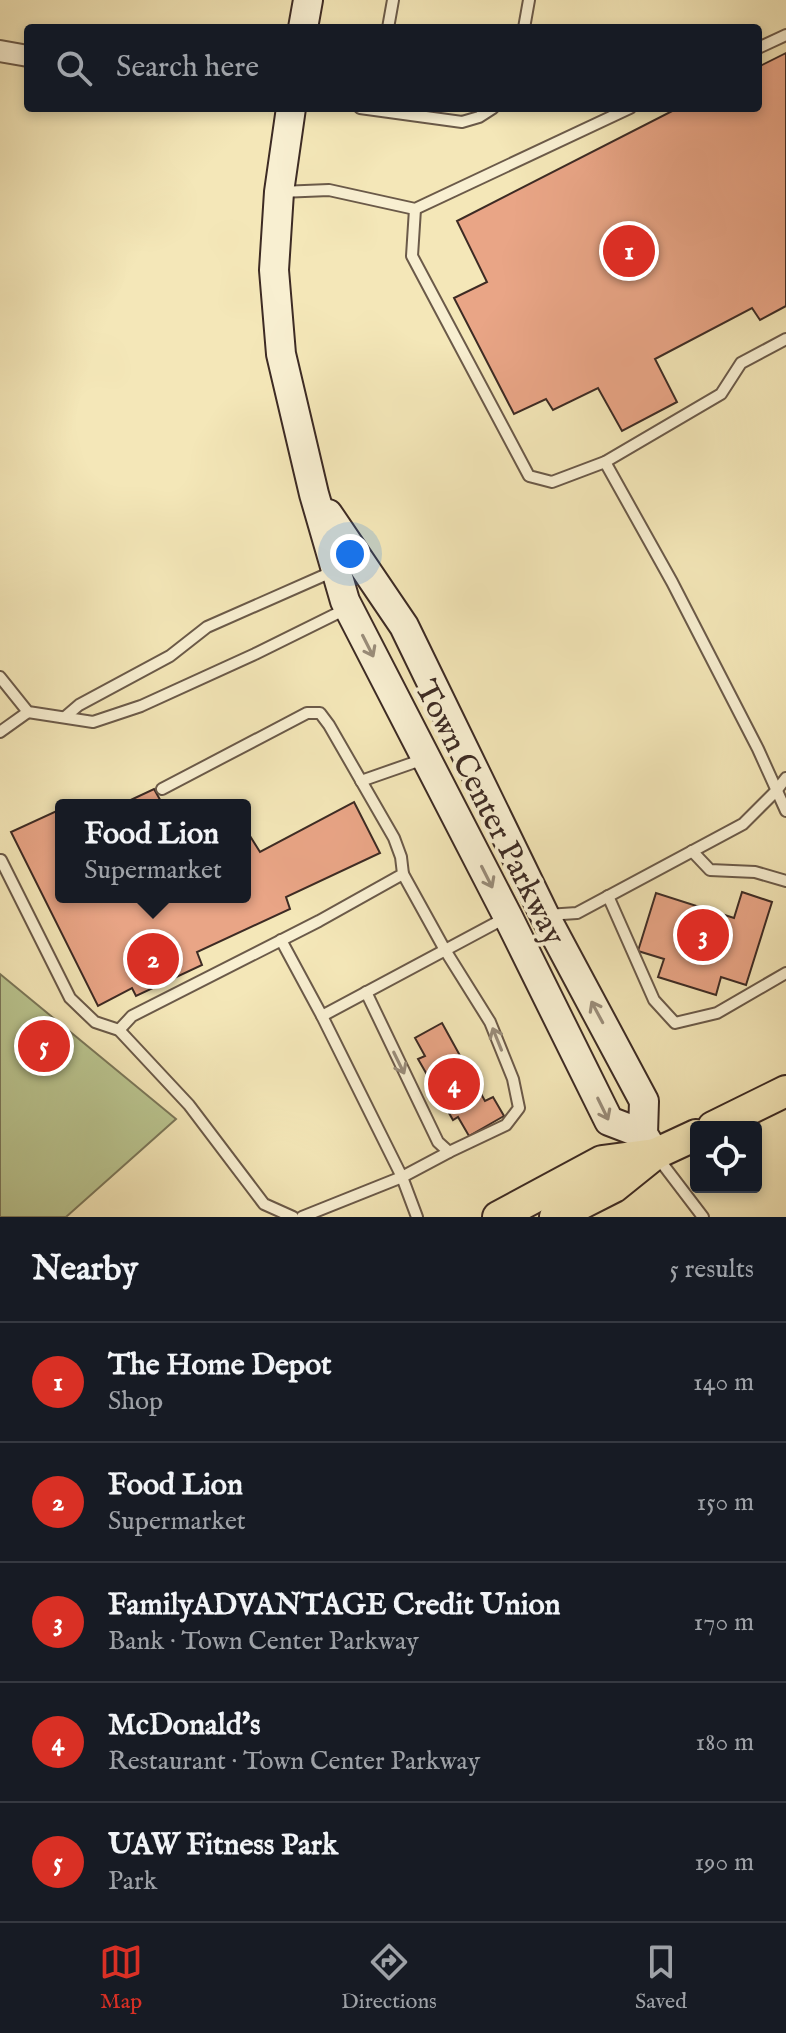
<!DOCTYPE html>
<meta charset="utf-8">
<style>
:root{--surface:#171b24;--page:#20242c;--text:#f1f3f6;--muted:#9ea1a6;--line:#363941;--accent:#d93025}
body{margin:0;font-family:"IM FELL English",serif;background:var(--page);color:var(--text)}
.controls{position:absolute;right:24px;bottom:24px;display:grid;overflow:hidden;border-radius:8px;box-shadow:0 4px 12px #0003}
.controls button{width:72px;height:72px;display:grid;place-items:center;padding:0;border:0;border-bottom:2px solid var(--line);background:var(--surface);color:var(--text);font:40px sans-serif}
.you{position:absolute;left:350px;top:554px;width:28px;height:28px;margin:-20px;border:6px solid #fff;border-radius:50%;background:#1a73e8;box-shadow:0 0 0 12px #1a73e833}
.badge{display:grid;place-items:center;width:52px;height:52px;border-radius:50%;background:var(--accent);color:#fff;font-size:26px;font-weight:700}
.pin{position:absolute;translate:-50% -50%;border:4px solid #fff;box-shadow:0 2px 8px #0006}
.popup{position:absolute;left:55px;top:799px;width:196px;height:104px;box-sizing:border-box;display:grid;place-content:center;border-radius:8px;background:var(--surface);filter:drop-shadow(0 2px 6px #0005);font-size:26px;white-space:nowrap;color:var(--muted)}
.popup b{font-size:30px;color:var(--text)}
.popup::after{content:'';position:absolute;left:50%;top:100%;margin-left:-16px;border:16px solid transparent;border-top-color:var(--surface)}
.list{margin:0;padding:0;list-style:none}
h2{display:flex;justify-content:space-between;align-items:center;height:104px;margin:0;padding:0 32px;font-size:34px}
h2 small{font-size:26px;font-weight:400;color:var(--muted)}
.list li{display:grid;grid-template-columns:52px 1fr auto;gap:24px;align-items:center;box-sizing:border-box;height:120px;padding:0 32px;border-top:2px solid var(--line)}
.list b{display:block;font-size:30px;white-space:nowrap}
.list p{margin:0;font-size:26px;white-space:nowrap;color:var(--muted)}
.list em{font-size:26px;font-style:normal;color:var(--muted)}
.icon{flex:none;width:44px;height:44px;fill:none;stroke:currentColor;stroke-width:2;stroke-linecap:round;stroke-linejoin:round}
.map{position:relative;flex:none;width:786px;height:1217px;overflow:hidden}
.search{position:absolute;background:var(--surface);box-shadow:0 4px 12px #0003;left:24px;right:24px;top:24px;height:88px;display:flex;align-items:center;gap:20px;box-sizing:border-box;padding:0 28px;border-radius:8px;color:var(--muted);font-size:30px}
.sheet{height:704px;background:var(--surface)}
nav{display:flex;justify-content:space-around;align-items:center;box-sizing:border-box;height:112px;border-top:2px solid var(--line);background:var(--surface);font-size:22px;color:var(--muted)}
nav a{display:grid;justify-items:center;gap:4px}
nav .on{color:var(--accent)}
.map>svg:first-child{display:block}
.green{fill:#bac590;stroke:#7c785a;stroke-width:2}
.building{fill:#e9a586;stroke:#3d2b24;stroke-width:2}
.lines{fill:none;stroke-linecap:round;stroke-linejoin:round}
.lane-casing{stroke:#6b5a49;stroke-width:14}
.street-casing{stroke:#6b5a49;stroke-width:24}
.secondary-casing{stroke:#3d2b24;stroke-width:32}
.primary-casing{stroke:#3d2b24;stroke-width:34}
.lane{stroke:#f8efd1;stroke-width:10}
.street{stroke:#f8efd1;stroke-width:20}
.secondary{stroke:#f8efd1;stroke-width:28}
.primary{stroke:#f4e7b8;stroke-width:30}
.oneway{stroke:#9a8d7a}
.labels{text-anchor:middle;stroke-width:8;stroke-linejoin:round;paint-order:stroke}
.street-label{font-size:32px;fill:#3d2b24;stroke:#f8efd1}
</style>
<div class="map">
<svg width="786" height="1217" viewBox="0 0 786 1217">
<rect width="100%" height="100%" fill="#f4e7b8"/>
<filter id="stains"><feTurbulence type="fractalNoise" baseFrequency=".0025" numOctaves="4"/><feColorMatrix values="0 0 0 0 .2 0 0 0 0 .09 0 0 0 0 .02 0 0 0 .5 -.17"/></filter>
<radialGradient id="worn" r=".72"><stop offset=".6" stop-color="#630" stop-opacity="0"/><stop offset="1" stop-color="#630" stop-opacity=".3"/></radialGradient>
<polygon class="green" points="0,974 176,1119 66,1217 0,1217"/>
<g class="building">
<polygon points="786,53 786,306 760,320 752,308 655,359 677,402 622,431 598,388 553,410 546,399 514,414 454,298 487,282 457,221 678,108 758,108 758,67"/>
<polygon points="154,789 163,805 120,805"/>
<polygon points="354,802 380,853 286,897 290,909 197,952 202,965 136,996 132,988 98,1006 11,832 61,809 61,897 245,897 245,828 260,852"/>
<polygon points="742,892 772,902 746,985 721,977 716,995 658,977 664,959 638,951 656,893 734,918"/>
<polygon points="442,1023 485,1101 493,1097 504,1116 469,1136 458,1117 453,1120 418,1059 425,1056 415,1038"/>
</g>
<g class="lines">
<defs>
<g id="lane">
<polyline points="388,28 393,0"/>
<polyline points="524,28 529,0"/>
<polyline points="758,48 786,35"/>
<polyline points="360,108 462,122 479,117 493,108"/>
<polyline points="280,192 329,190 415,209 630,108"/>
<polyline points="415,209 412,256 529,476 552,482 605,462 721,394 741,363 786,339"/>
<polyline points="605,462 672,582 758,749 786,811"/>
<polyline points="0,677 28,712 93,722 141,706 255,654 348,608"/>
<polyline points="65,717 79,705 170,656 207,627 334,571"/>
<polyline points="0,732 28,712"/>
<polyline points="361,781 424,759"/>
<polyline points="692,851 710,870 755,872 786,881"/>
<polyline points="1,860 70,998 95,1022 119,1030 189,1105 264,1204 293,1217"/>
<polyline points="608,896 654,1000 675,1023 717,1013 786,973"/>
<polyline points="547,915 577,913 743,824 776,791 786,778"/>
<polyline points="281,940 322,1016 402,1177 417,1217"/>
<polyline points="366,992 438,1142 449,1152 506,1125 519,1108 513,1079 490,1022 445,950 403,874"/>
<polyline points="322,1016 507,917"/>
<polyline points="119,1030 132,1016 319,921 403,874 401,857 394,838 329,725 320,713 307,713 162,789"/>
<polyline points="658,1158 703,1217"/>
<polyline points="302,1217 402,1177 449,1152"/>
</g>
<polyline id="street" points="0,51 28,56"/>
<g id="secondary">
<polyline points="303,28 308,0"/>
<polyline points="291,108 279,192 274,270 281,354 314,494 345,601 508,917 609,1121 643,1134"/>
<polyline points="328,514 404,626 545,916 644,1101 643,1134 652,1149"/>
</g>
<g id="primary">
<polyline points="713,1127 786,1091"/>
<polyline points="498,1217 602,1161 655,1154 696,1135"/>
<polyline points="555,1217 614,1187 655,1154"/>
</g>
</defs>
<use href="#lane" class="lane-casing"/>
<use href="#street" class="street-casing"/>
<use href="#secondary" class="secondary-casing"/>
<use href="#primary" class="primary-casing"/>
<use href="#lane" class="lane"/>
<use href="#street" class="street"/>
<use href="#secondary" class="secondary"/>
<use href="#primary" class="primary"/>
</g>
<defs><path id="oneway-shaft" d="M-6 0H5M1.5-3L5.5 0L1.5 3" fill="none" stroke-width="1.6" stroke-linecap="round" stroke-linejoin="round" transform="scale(2)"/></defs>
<g class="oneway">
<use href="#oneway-shaft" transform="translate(368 646) rotate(63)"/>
<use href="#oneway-shaft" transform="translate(487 877) rotate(63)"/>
<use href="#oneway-shaft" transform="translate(597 1012) rotate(-118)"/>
<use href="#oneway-shaft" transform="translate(497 1039) rotate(-112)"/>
<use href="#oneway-shaft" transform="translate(399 1063) rotate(64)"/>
<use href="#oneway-shaft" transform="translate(603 1109) rotate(64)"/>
</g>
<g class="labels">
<g class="street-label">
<text transform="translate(491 812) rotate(63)" y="11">Town Center Parkway</text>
</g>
</g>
<rect width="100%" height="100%" filter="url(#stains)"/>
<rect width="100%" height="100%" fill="url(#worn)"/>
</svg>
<div class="controls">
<button><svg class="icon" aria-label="locate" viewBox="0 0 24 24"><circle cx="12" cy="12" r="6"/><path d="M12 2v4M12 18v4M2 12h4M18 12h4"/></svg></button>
</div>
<div class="you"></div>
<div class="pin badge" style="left:629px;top:251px">1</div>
<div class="pin badge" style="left:153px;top:959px">2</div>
<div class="popup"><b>Food Lion</b>Supermarket</div>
<div class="pin badge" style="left:703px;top:935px">3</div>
<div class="pin badge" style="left:454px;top:1084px">4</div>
<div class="pin badge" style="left:44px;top:1046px">5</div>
<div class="search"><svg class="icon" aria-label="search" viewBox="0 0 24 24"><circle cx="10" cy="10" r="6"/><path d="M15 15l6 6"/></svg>Search here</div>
</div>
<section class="sheet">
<h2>Nearby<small>5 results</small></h2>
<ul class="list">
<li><span class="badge">1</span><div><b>The Home Depot</b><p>Shop</p></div><em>140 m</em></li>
<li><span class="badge">2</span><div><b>Food Lion</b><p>Supermarket</p></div><em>150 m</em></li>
<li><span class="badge">3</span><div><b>FamilyADVANTAGE Credit Union</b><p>Bank · Town Center Parkway</p></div><em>170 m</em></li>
<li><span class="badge">4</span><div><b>McDonald's</b><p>Restaurant · Town Center Parkway</p></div><em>180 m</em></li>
<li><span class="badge">5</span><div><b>UAW Fitness Park</b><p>Park</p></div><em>190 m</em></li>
</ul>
</section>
<nav>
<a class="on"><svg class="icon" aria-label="map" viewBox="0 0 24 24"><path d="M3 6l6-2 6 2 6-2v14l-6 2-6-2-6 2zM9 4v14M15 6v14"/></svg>Map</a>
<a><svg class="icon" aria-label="directions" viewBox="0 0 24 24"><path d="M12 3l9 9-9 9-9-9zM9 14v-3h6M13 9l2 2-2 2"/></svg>Directions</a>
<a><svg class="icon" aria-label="saved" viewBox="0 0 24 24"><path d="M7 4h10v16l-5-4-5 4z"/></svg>Saved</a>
</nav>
